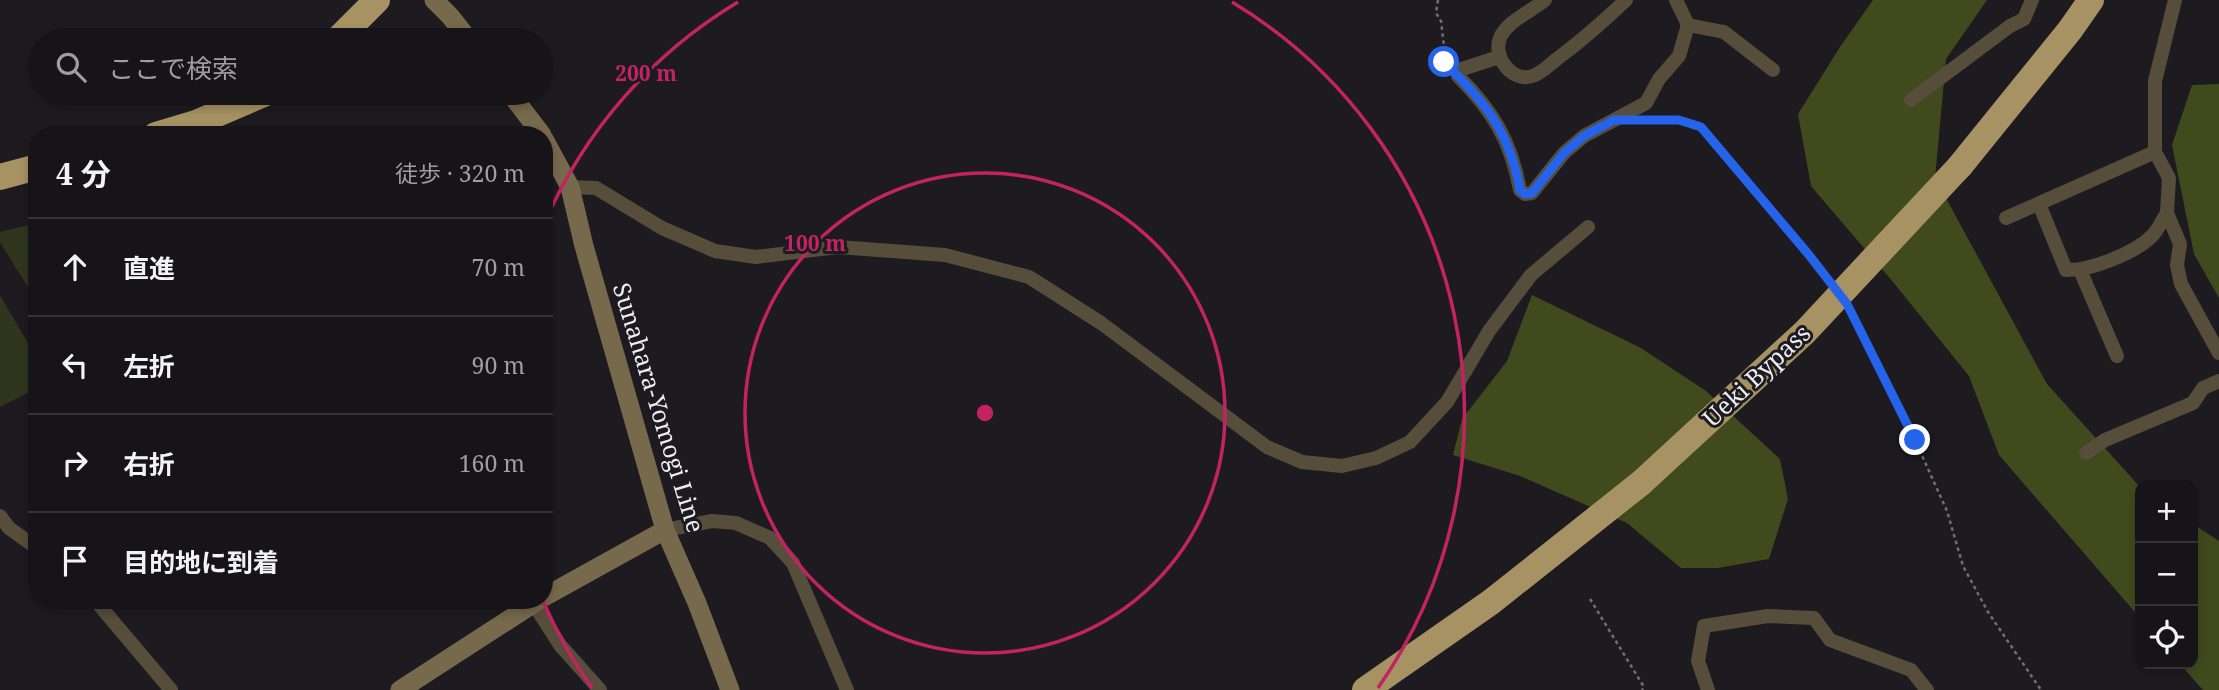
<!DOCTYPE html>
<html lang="ja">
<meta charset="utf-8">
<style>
:root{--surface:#161418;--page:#1f1d21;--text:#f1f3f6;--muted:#9e9ea2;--line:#353337}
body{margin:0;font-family:"Noto Serif","Noto Sans JP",serif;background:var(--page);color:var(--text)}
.controls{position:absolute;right:21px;bottom:21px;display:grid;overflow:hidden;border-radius:14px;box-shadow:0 4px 10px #0003}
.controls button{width:63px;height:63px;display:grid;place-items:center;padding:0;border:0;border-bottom:2px solid var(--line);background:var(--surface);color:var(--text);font:35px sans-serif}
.stop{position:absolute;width:21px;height:21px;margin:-16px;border:5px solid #2563eb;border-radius:50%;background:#fff}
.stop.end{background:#2563eb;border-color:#fff;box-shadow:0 2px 7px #0008}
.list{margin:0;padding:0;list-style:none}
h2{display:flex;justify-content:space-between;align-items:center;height:91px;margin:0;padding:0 28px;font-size:30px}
h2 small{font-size:23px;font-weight:400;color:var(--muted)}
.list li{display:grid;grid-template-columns:46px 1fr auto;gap:21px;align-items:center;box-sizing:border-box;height:98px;padding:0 28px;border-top:2px solid var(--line)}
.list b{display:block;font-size:26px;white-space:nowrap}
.list em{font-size:23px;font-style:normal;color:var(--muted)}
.icon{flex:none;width:38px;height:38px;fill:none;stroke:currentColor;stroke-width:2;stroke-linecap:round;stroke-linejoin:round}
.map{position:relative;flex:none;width:2219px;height:690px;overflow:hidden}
.search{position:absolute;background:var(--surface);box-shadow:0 4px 10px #0003;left:28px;top:28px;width:525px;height:77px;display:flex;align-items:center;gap:18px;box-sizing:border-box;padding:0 24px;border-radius:38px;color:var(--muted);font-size:26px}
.panel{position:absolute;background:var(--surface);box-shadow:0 4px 10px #0003;left:28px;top:126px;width:525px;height:483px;border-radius:28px}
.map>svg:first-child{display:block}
.green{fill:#30361d}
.forest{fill:#404a1d}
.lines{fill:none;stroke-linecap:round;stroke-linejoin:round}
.path{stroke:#716f74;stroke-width:2.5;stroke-dasharray:3.5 3.5;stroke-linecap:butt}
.street{stroke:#564d3b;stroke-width:14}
.secondary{stroke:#77694c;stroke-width:19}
.highway{stroke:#a79263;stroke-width:26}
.highway-bridge{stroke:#a79263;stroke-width:26}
.route{stroke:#2563eb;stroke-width:9}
.ring{fill:none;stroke:#c42362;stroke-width:3.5}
.labels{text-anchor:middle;stroke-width:6;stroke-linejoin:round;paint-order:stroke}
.street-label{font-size:24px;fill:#eeedf1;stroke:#1d1b20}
.centre{fill:#c42362;stroke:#1d1b20;stroke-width:3.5}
.ring-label{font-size:21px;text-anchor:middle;font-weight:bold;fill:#c42362;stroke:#1d1b20;stroke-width:6;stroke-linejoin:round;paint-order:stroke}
</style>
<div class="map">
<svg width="2219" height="690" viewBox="0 0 2219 690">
<rect width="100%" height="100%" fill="#1d1b20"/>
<g class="green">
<polygon points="37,223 37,302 0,242 0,232"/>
<polygon points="0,295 37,359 37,388 0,407"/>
</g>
<g class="forest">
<polygon points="1873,0 1987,0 1946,59 1935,178 2047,384 2140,487 2140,618 1999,455 1969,376 1893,282 1811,186 1798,114 1840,47"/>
<polygon points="2219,84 2219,298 2194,254 2172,145 2192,85"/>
<polygon points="1532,295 1641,348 1706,391 1780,459 1788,499 1769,559 1718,568 1681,568 1627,523 1520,476 1453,455 1462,419 1507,361"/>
<polygon points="2193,524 2219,541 2219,690 2203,690 2180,664 2193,664"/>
</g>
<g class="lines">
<g class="path">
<polyline points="1438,0 1436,13 1441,21 1446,63"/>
<polyline points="1649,120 1680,120 1701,127 1827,278"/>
<polyline points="1851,312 1915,440 1947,511 1963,566 1988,612 2041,690"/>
<polyline points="1590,599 1644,687 1642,690"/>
</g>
<g class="street">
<path d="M 1545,0 C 1532,11 1507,21 1500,38 C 1492,58 1514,85 1535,75 C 1543,72 1550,64 1557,59 C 1581,41 1604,21 1626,0"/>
<polyline points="1676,0 1688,25 1724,32 1773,70"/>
<polyline points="2175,0 2155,81 2155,152 2169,178 2167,213 2180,244 2177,265 2181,284 2219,353"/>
<path d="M 1499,57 L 1459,70 L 1458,76 C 1493,111 1511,141 1520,190 L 1525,194 L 1532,193 L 1564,153 L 1584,136 L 1646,103 L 1659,79 L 1679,56 L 1688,25"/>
<polyline points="1911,100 2010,26 2024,19 2032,0"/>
<polyline points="570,187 596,188 662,228 715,251 756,257 838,247 945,255 1029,277 1101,323 1267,447 1302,462 1342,466 1376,458 1410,442 1447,402 1489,331 1531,275 1588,227"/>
<path d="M 2039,204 L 2066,270 C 2090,271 2135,253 2152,236 C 2158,230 2162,220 2167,213"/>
<polyline points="2006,218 2155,152"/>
<polyline points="2080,270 2117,356"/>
<polyline points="2086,453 2105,440 2193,403 2203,388 2219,381"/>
<polyline points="0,516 9,528 37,548"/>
<polyline points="665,530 712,521 736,523 770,538 793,563 847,690"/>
<polyline points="95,600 171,690"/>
<polyline points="531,600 560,645 600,690"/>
<polyline points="1708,690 1698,661 1704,626 1768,616 1814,618 1830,640 1911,670 1927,690"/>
</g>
<g class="secondary">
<polyline points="434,0 450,16 469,40"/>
<polyline points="510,93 542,135"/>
<polyline points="544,139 570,187 584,246 665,530 697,603 730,690"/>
<polyline points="544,597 665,530"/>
<polyline points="400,690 539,600"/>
</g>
<g class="highway">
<polyline points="337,40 377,0"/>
<polyline points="156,135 196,123 266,93"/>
<polyline points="1960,166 2070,30 2091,0"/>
<polyline points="0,177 37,167"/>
<polyline points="1365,690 1491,602 1641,483"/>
</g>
<polyline class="highway-bridge" points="1641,483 1805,332 1960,166"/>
</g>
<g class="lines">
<path class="route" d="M 1444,62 C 1485,102 1510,132 1520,190 L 1525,194 L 1532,193 L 1564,153 L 1584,136 L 1614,120 L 1679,120 L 1701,127 L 1809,255 L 1847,304 L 1915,440"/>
</g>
<g class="ring">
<circle cx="985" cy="413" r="240"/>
<path d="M592 688A480 480 0 0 1 543 601M545 222A480 480 0 0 1 738 2M1232 2A480 480 0 0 1 1378 688"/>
</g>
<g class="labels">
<g class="street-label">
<text transform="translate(1757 376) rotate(-43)" y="8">Ueki Bypass</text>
<text transform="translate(658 408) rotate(73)" y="8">Sunahara-Yomogi Line</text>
</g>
</g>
<circle cx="985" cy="413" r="10" class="centre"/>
<g class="ring-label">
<text x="646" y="81">200 m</text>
<text x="815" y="251">100 m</text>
</g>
</svg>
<div class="controls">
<button>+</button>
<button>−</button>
<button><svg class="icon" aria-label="locate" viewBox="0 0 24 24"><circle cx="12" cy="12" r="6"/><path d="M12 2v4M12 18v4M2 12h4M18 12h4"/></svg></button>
</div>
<div class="stop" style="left:1444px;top:62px"></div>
<div class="stop end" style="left:1915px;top:440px"></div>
<div class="search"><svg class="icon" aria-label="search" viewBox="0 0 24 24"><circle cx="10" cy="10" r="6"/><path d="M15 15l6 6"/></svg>ここで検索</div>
<section class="panel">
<h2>4 分<small>徒歩 · 320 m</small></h2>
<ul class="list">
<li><svg class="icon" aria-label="ahead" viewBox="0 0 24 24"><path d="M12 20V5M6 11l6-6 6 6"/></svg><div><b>直進</b></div><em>70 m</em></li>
<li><svg class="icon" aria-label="left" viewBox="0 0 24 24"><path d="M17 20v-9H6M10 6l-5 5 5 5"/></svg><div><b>左折</b></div><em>90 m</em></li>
<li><svg class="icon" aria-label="right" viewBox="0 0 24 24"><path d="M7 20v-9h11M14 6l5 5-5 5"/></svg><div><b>右折</b></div><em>160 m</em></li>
<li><svg class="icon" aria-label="arrive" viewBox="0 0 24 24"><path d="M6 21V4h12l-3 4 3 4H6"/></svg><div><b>目的地に到着</b></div></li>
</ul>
</section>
</div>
